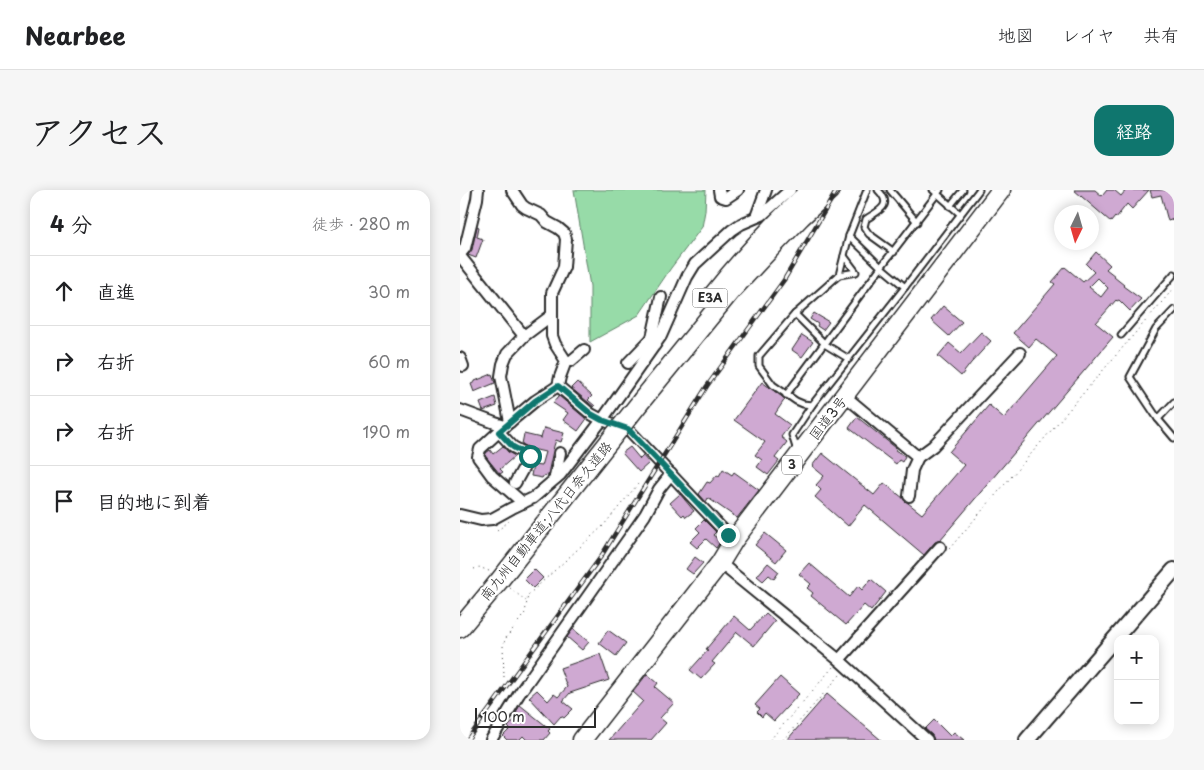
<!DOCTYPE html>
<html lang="ja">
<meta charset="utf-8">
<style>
:root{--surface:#fff;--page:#f6f6f6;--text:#202124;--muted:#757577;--line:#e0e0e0;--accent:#0f766e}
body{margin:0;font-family:"Playpen Sans","Klee One",sans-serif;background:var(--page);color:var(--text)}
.controls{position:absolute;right:15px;bottom:15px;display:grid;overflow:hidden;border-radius:10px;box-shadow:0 2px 12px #0003}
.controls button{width:45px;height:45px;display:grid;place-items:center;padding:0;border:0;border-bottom:1px solid var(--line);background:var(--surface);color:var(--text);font:25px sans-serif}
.compass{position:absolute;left:594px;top:15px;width:45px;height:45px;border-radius:50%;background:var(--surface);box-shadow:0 2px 12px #0003;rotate:185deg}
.scale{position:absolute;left:15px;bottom:12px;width:121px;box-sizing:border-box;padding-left:5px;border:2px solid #2b2b2b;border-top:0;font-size:14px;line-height:18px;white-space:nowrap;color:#2b2b2b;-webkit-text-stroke:4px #fff;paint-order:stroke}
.stop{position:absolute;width:15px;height:15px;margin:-11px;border:4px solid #0f766e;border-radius:50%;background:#fff}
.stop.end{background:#0f766e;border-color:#fff;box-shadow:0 1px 5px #0008}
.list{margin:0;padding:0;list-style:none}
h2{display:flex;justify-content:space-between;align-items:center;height:65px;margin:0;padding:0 20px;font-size:21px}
h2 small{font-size:16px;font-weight:400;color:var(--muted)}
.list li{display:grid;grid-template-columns:32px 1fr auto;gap:15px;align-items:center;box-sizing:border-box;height:70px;padding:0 20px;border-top:1px solid var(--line)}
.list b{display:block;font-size:19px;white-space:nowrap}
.list em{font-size:16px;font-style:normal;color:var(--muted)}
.icon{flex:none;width:28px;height:28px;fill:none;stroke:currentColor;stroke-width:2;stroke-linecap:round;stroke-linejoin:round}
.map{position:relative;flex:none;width:714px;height:550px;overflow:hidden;border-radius:15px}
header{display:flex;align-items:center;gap:30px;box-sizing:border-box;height:70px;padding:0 25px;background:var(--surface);border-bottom:1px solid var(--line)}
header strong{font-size:24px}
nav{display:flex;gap:28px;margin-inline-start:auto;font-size:18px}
.intro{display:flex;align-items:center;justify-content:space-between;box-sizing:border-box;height:120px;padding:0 30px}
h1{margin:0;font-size:35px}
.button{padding:12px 22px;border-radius:15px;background:var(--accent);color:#fff;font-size:18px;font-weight:700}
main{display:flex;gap:30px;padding:0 30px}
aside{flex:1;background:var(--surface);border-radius:15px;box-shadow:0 2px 12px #0003}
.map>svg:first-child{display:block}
.green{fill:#97dba8;stroke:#61836a}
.building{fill:#cfa9d2;stroke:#2b2b2b;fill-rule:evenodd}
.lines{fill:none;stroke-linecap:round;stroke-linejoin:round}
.lane-casing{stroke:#2b2b2b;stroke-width:9}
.street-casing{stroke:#2b2b2b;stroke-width:14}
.secondary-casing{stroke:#2b2b2b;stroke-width:18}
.highway-casing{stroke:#2b2b2b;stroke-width:21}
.path{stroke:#2b2b2b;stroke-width:1;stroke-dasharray:1 4;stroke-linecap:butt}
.lane{stroke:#fff;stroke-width:5}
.street{stroke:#fff;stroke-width:10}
.secondary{stroke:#fff;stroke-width:14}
.highway{stroke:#fff;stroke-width:18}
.rail-casing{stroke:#2b2b2b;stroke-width:4.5}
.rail{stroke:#fff;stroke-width:2.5;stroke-dasharray:8;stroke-linecap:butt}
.highway-bridge-casing{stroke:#2b2b2b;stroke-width:21;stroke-linecap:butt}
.highway-bridge{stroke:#fff;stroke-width:18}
.route{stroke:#0f766e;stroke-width:6}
.labels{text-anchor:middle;stroke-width:4;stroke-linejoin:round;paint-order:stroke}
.shield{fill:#fff;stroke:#6b6b6b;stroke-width:1}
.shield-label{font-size:12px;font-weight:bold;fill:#2b2b2b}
.street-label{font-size:14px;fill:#2b2b2b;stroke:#fff}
</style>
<header>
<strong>Nearbee</strong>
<nav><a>地図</a><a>レイヤ</a><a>共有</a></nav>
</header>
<div class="intro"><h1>アクセス</h1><a class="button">経路</a></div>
<main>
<aside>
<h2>4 分<small>徒歩 · 280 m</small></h2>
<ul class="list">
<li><svg class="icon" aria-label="ahead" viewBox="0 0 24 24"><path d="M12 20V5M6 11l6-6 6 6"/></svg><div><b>直進</b></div><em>30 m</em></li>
<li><svg class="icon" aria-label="right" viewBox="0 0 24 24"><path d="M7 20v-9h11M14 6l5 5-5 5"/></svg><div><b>右折</b></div><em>60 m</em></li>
<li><svg class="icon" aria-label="right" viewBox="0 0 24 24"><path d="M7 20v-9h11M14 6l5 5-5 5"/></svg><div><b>右折</b></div><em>190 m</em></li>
<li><svg class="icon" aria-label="arrive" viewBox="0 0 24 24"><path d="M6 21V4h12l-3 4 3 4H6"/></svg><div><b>目的地に到着</b></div></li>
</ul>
</aside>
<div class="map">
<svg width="714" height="550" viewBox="0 0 714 550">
<rect width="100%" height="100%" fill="#fff"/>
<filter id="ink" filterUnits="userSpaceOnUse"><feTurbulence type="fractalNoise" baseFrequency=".02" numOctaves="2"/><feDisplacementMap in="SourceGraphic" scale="10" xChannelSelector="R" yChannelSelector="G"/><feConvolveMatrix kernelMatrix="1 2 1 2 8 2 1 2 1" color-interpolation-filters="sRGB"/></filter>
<g filter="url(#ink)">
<polygon class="green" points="114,0 246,0 245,21 242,37 211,78 179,125 130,152 130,96"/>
<g class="building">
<polygon points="614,0 635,0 642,6 647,0 654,0 661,6 666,0 689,0 672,19 667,14 656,28 655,27 651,32"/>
<polygon points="690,0 714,0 714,29 708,31 701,5 692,7"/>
<polygon points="17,36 19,37 17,47 23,49 16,68 8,65 12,60"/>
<path d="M 636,62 L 650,75 L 646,79 L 655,86 L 654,87 L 664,95 L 663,96 L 681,109 L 670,121 L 659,110 L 657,111 L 656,110 L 636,133 L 653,147 L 480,350 L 475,352 L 464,365 L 405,315 L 388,336 L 355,307 L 361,300 L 356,295 L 364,286 L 352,276 L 362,263 L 414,305 L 424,293 L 443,308 L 445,311 L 448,313 L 462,324 L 504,275 L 489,262 L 529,215 L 544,228 L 597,166 L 576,149 L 569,157 L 553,143 L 595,94 L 592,92 L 605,77 L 623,92 L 634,82 L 626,74 ZM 638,88 L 648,98 L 641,107 L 629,97 Z"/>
<polygon points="483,116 502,132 489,146 471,130"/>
<polygon points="354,123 369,132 363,140 357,136 358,134 350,129"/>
<polygon points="521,142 531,151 511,173 501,186 478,166 489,153 501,163"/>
<polygon points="342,145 353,152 342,167 332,160"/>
<polygon points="32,184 35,193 14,202 11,194 15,192 15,191"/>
<polygon points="117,192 132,206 128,210 135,216 134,217 111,198"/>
<polygon points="302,192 325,209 315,224 330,235 321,247 327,252 315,268 319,271 308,285 297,277 302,270 295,265 305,252 274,230"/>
<polygon points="99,206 125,228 126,230 118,241 103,230 108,223 93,213"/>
<polygon points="35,207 37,216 23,221 20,213"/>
<polygon points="397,227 436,258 435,260 445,266 442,272 439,270 436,274 389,238"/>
<polygon points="84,238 104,243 101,252 96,250 94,256 89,279 88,286 84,285 82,288 71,286 73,275 81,276 85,262 72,259 62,254 64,244 81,248"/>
<polygon points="43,256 48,262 55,266 40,279 43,282 40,284 25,266 26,263 30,260 33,264"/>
<polygon points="170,257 180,269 183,266 189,273 179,282 162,263"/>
<polygon points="263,279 272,285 274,282 299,300 277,328 248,308 246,312 239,304 247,292 250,293 257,285 259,286"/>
<polygon points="220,304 234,321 226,327 224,324 222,326 210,313"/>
<polygon points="244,330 256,342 253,345 261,351 256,358 246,349 237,358 230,352 240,342 236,338"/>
<polygon points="305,343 326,360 316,372 295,355"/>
<polygon points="235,367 243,373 233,384 226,379"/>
<polygon points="308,373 319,382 314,389 309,385 303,391 297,386"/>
<polygon points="349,373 389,407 398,396 402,400 411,389 426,402 411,421 404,415 386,435 351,406 353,403 347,398 351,394 339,384"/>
<polygon points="74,379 83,388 73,398 64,389"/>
<polygon points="306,423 315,431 294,456 277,442 252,472 255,474 241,489 230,480 248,460 246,459 274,426 290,440"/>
<polygon points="113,439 129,452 122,460 107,447"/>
<polygon points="148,440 166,453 156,466 139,453"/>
<polygon points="140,464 149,490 110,503 103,511 113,519 104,528 101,526 94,534 69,507 77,500 88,511 94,504 98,507 107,497 100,478"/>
<polygon points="187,484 198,493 195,497 214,513 200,528 206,533 191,550 149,550 183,511 173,502"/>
<polygon points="320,487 339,504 314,531 305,523 302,527 297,522 300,519 295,515"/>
<polygon points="367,504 421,550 327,550"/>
<polygon points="60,515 90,539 88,541 90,543 84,550 67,550 63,546 59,550 47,550 43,546 50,539 48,537 59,525 56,522"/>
<polygon points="474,530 490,546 494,542 504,550 474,550 472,545 465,539"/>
</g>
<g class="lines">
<defs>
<g id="lane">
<path d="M 418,0 C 434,16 418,21 406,29 L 404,37 L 409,44 L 434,62"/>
<polyline points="430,0 457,32"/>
<polyline points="473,0 500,24"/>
<polyline points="490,16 503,0"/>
<polyline points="389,46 421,77 445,97"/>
<polyline points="379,85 396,82 384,66"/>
<polyline points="714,120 696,139 670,187 698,229 714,248"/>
<polyline points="335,124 366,155 389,169"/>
<polyline points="661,145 714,84"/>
<polyline points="326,205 421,77 480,0"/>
<polyline points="352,215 343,214 336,211 313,195 299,176 299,166 335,124 379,85 389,46 407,0"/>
<polyline points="698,229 714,212"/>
<polyline points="337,261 332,245 352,215 445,97 519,0"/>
</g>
<g id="street">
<polyline points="52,0 62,15 66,18 81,25 87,32 98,38 104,43 106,49 104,77 92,103 92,146 95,154 106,171 100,187 98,196"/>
<polyline points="259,0 260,6 266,8 278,0"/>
<polyline points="296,27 306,0"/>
<polyline points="0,64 5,58 17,9 18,0"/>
<polyline points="0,66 64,146"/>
<polyline points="192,148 201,107"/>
<polyline points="0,168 3,176"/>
<polyline points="106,171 111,171 124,160"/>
<polyline points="168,173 192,148 195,155"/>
<polyline points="98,196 131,224 142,230 168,239 268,345 274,350"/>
<polyline points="385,206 458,267"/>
<polyline points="0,220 35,233 45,236 75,211 98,196"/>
<polyline points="50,232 41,186 43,174 47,164 64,146 92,125"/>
<polyline points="45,236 20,259 18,267 32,286 63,313"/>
<polyline points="39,242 53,257 70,266 55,293"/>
<polyline points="96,288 95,286 100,263"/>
<polyline points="449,306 452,280 458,267 473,256 560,163"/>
<polyline points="0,325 21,330 32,329 52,318 73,308 100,285 142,230 201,146 227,87 235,74 272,40 281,34 302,25 330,0"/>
<polyline points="260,373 379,470 467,550"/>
<polyline points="379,470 480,357"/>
<polyline points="31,550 59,504 185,325 199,299 211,284"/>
</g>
<polyline id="secondary" points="567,550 714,380"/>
<g id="highway">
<path d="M 252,106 C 282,68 315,33 350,0"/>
<polyline points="182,210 270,102 311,58 341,27 370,0"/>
<polyline points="0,438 39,391"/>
<polyline points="122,550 260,373 274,350 541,0"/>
</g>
</defs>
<use href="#lane" class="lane-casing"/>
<use href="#street" class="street-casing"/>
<use href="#secondary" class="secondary-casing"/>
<use href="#highway" class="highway-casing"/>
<g class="path">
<polyline points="37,341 49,331"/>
<polyline points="489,359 714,98"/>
<polyline points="14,379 19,377 29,381"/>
<polyline points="50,398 66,411"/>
<polyline points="44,487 43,455 46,448 65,423 68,405 143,336 178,294"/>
<polyline points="310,550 373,477"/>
<polyline points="323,550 380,485"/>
</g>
<use href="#lane" class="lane"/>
<use href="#street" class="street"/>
<use href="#secondary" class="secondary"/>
<use href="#highway" class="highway"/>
<defs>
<polyline id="rail" points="7,550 140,368 247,196 324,90 377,0"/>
</defs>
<use href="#rail" class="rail-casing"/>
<use href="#rail" class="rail"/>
<defs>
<polyline id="highway-bridge" points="39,391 182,210"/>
</defs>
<use href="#highway-bridge" class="highway-bridge-casing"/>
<use href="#highway-bridge" class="highway-bridge"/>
</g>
</g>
<g class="lines" filter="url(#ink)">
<polyline class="route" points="70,266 53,257 39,242 75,211 98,196 131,224 142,230 168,239 268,345"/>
</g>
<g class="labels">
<g class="shield">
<rect x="232.5" y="98.5" width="35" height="19" rx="4"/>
<rect x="322" y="265.5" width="20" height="19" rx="4"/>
</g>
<g class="shield-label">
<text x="250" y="112">E3A</text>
<text x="332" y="279">3</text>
</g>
<g class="street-label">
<text transform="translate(368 228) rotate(-52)" y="5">国道3号</text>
<text transform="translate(86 331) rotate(-51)" y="5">南九州自動車道;八代日奈久道路</text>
</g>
</g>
</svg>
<div class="controls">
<button>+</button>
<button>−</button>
</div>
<svg class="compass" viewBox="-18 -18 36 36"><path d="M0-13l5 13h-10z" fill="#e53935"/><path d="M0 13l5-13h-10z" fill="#757577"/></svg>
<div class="scale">100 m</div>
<div class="stop" style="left:70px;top:266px"></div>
<div class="stop end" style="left:268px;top:345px"></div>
</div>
</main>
